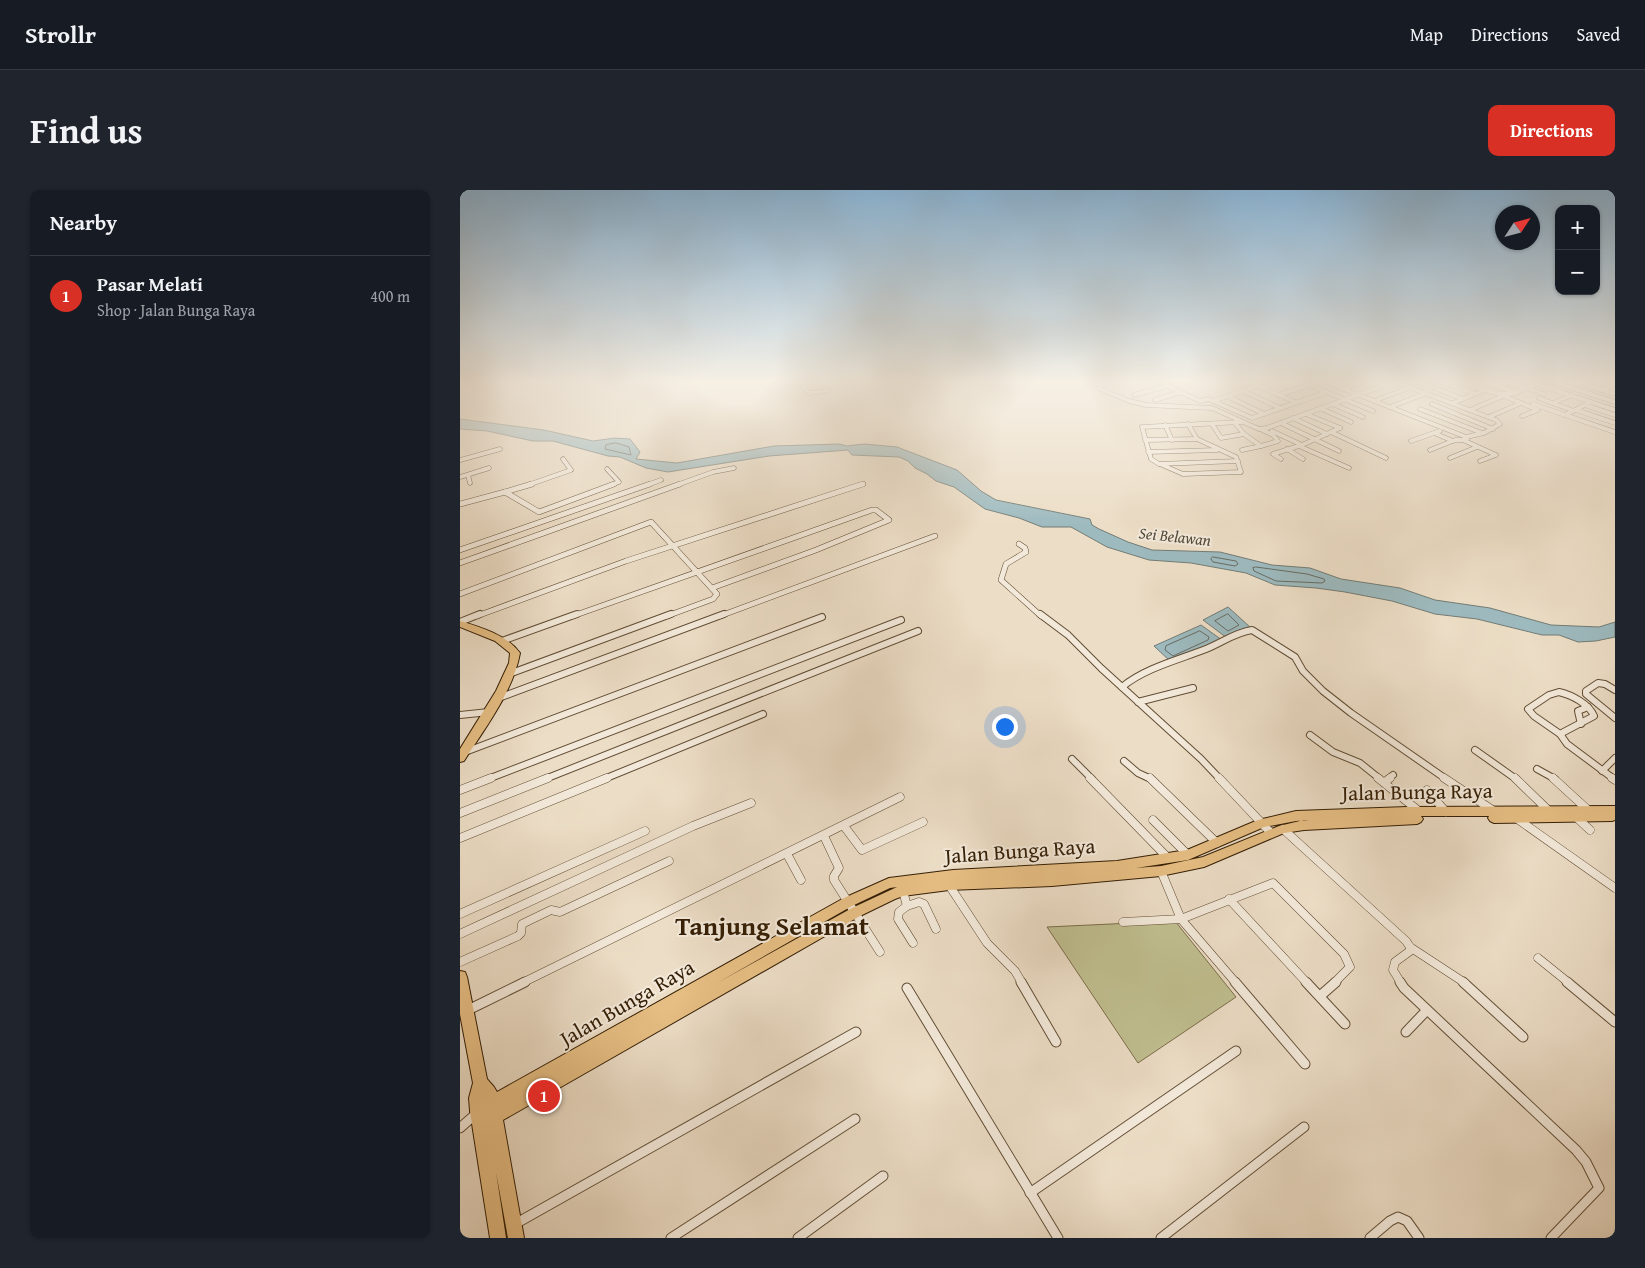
<!DOCTYPE html>
<meta charset="utf-8">
<style>
:root{--surface:#171b24;--page:#20242c;--text:#f1f3f6;--muted:#9ea1a6;--line:#363941;--accent:#d93025}
body{margin:0;font-family:"Gentium Book Plus",serif;background:var(--page);color:var(--text)}
.controls{position:absolute;right:15px;top:15px;display:grid;overflow:hidden;border-radius:10px;box-shadow:0 1px 4px #0004}
.controls button{width:45px;height:45px;display:grid;place-items:center;padding:0;border:0;border-bottom:1px solid var(--line);background:var(--surface);color:var(--text);font:25px sans-serif}
.compass{position:absolute;left:1035px;top:15px;width:45px;height:45px;border-radius:50%;background:var(--surface);box-shadow:0 1px 4px #0004;rotate:54deg}
.you{position:absolute;left:544px;top:536px;width:18px;height:18px;margin:-12px;border:4px solid #fff;border-radius:50%;background:#1a73e8;box-shadow:0 0 0 8px #1a73e833}
.badge{display:grid;place-items:center;width:32px;height:32px;border-radius:50%;background:var(--accent);color:#fff;font-size:16px;font-weight:700}
.pin{position:absolute;translate:-50% -50%;border:2px solid #fff;box-shadow:0 1px 5px #0006}
.list{margin:0;padding:0;list-style:none}
h2{display:flex;justify-content:space-between;align-items:center;height:65px;margin:0;padding:0 20px;font-size:21px}
h2 small{font-size:16px;font-weight:400;color:var(--muted)}
.list li{display:grid;grid-template-columns:32px 1fr auto;gap:15px;align-items:center;box-sizing:border-box;height:80px;padding:0 20px;border-top:1px solid var(--line)}
.list b{display:block;font-size:19px;white-space:nowrap}
.list p{margin:0;font-size:16px;white-space:nowrap;color:var(--muted)}
.list em{font-size:16px;font-style:normal;color:var(--muted)}
.map{position:relative;flex:none;width:1155px;height:1048px;overflow:hidden;border-radius:10px}
header{display:flex;align-items:center;gap:30px;box-sizing:border-box;height:70px;padding:0 25px;background:var(--surface);border-bottom:1px solid var(--line)}
header strong{font-size:24px}
nav{display:flex;gap:28px;margin-inline-start:auto;font-size:18px}
.intro{display:flex;align-items:center;justify-content:space-between;box-sizing:border-box;height:120px;padding:0 30px}
h1{margin:0;font-size:35px}
.button{padding:12px 22px;border-radius:10px;background:var(--accent);color:#fff;font-size:18px;font-weight:700}
main{display:flex;gap:30px;padding:0 30px}
aside{flex:1;background:var(--surface);border-radius:10px;box-shadow:0 1px 4px #0004}
.map>svg:first-child{display:block}
.green{fill:#c0bf90;stroke:#7a6e4a}
.water{fill:#9dbabf;stroke:#737c75}
.lines{fill:none;stroke-linecap:round;stroke-linejoin:round}
.shore{stroke:#686c62;stroke-width:1}
.minor-far4-casing{stroke:#624e35;stroke-width:5}
.minor-far3-casing{stroke:#624e35;stroke-width:6}
.minor-far2-casing{stroke:#624e35;stroke-width:8}
.minor-far1-casing{stroke:#624e35;stroke-width:9}
.minor-casing{stroke:#624e35;stroke-width:11}
.primary-casing{stroke:#341e05;stroke-width:2}
.minor-far4{stroke:#f3e9da;stroke-width:4}
.minor-far3{stroke:#f3e9da;stroke-width:5}
.minor-far2{stroke:#f3e9da;stroke-width:6}
.minor-far1{stroke:#f3e9da;stroke-width:8}
.minor{stroke:#f3e9da;stroke-width:9}
.primary{fill:#e6be83;fill-rule:evenodd}
.labels{text-anchor:middle;stroke-width:4;stroke-linejoin:round;paint-order:stroke}
.far-water-label{font-size:16px;font-style:italic;fill:#544d3d;stroke:#f3e9da}
.near-street-label{font-size:21px;fill:#341e05;stroke:#f3e9da}
.near-district-label{font-size:26px;font-weight:bold;fill:#341e05;stroke:#f3e9da}
</style>
<header>
<strong>Strollr</strong>
<nav><a>Map</a><a>Directions</a><a>Saved</a></nav>
</header>
<div class="intro"><h1>Find us</h1><a class="button">Directions</a></div>
<main>
<aside>
<h2>Nearby<small></small></h2>
<ul class="list">
<li><span class="badge">1</span><div><b>Pasar Melati</b><p>Shop · Jalan Bunga Raya</p></div><em>400 m</em></li>
</ul>
</aside>
<div class="map">
<svg width="1155" height="1048" viewBox="0 0 1155 1048">
<rect width="100%" height="100%" fill="#ecddc6"/>
<filter id="stains"><feTurbulence type="fractalNoise" baseFrequency=".004" numOctaves="4"/><feColorMatrix values="0 0 0 0 .2 0 0 0 0 .09 0 0 0 0 .02 0 0 0 .5 -.17"/></filter>
<radialGradient id="worn" r=".72"><stop offset=".6" stop-color="#630" stop-opacity="0"/><stop offset="1" stop-color="#630" stop-opacity=".3"/></radialGradient>
<polygon class="green" points="715,731 776,807 678,873 587,737"/>
<g class="water">
<polygon points="0,229 84,240 133,251 155,248 170,249 180,262 176,269 217,273 314,256 379,254 387,256 404,254 437,257 497,280 521,301 536,310 630,329 632,335 639,339 668,352 692,360 760,362 812,375 850,378 881,389 940,398 975,410 1030,418 1091,435 1139,437 1155,432 1155,447 1136,451 1118,452 1099,445 1082,445 1017,429 975,424 932,411 885,402 856,398 815,395 786,383 731,373 689,370 647,357 611,337 582,337 559,328 525,319 494,297 476,291 467,284 455,278 448,271 439,267 392,265 388,260 309,266 208,282 186,278 160,267 148,266 93,251 73,251 27,241 0,239"/>
<polygon points="768,417 790,437 767,448 743,430"/>
<polygon points="741,435 762,450 711,472 694,456"/>
</g>
<g class="lines">
<g class="shore">
<polygon points="156,253 169,257 171,265 145,259 146,255"/>
<polygon points="753,367 776,371 778,374 775,376 753,372 751,369"/>
<polygon points="796,377 847,384 864,389 865,391 862,393 816,391 794,381 793,378"/>
<polygon points="768,424 779,435 768,441 755,431"/>
<polygon points="740,441 749,447 748,450 713,466 705,460 706,456"/>
</g>
<defs>
<g id="minor-far4">
<polyline points="344,190 343,197 349,203 368,201"/>
<polyline points="793,190 789,192 835,212"/>
<polyline points="837,190 913,221"/>
<polyline points="861,190 1006,247 1024,243 1040,234 1036,230 933,191"/>
<polyline points="887,190 897,194"/>
<polyline points="954,190 1003,209"/>
<polyline points="976,190 1015,204"/>
<polyline points="998,190 1025,200"/>
<polyline points="1020,190 1057,203"/>
<polyline points="1041,190 1084,204"/>
<polyline points="1065,190 1155,220"/>
<polyline points="1088,190 1155,212"/>
<polyline points="1110,190 1155,204"/>
<polyline points="1125,195 1137,190"/>
<polyline points="798,196 783,201 820,218"/>
<polyline points="638,198 669,211 686,215 752,218 799,239 807,238 936,191"/>
<polyline points="802,198 826,190"/>
<polyline points="882,199 909,190"/>
<polyline points="1142,200 1155,195"/>
<polyline points="783,201 753,211 792,228 867,202"/>
<polyline points="674,205 707,196 740,211 749,209 753,211"/>
<polyline points="818,205 849,195"/>
<polyline points="767,206 804,224"/>
<polyline points="1044,206 1078,220 1062,226"/>
<polyline points="1079,208 1114,221"/>
<polyline points="695,210 721,202"/>
<polyline points="914,211 951,197"/>
<polyline points="1131,212 1105,225 1155,242"/>
<polyline points="993,213 1025,200 1039,204 1051,204 1076,194"/>
<polyline points="1093,213 1112,205"/>
<polyline points="873,214 903,227"/>
<polyline points="972,214 1033,239"/>
<polyline points="1073,214 1105,225"/>
<polyline points="1125,215 1155,225"/>
<polyline points="930,217 967,203"/>
<polyline points="860,218 891,232"/>
<polyline points="960,219 1022,243"/>
<polyline points="1010,220 1043,206"/>
<polyline points="1116,220 1155,233"/>
<polyline points="846,224 880,238"/>
<polyline points="1029,227 1061,213"/>
<polyline points="833,228 867,244"/>
<polyline points="775,233 784,244 801,256 818,251 813,245 800,239"/>
<polyline points="821,233 879,261"/>
<polyline points="752,234 761,248 784,244"/>
<polyline points="705,235 712,250"/>
<polyline points="812,241 842,255"/>
<polyline points="980,241 974,243 993,251"/>
<polyline points="871,242 926,268"/>
<polyline points="1007,249 1003,250 1036,265 1020,271"/>
<polyline points="685,250 737,249"/>
<polyline points="951,251 974,243"/>
<polyline points="839,256 889,278"/>
<polyline points="827,259 843,269"/>
<polyline points="782,260 801,256"/>
<polyline points="970,260 995,250 1003,250"/>
<polyline points="688,262 757,260"/>
<polyline points="990,268 1017,257"/>
<polyline points="821,269 813,264 842,255 880,238"/>
<polyline points="0,270 40,259"/>
<polyline points="778,271 699,274 691,269 682,237 781,232"/>
<polyline points="700,274 723,284 781,282 776,267 737,249 728,234"/>
<polyline points="147,279 159,292 151,295"/>
<polyline points="8,285 10,293"/>
<polyline points="0,287 29,278"/>
<polyline points="68,295 111,280 103,269"/>
<polyline points="187,295 201,290"/>
<polyline points="217,295 253,282 274,278"/>
<polyline points="400,295 403,294"/>
</g>
<g id="minor-far3">
<polyline points="45,302 72,294"/>
<polyline points="0,314 45,302 79,322 154,294"/>
<polyline points="559,354 565,358 566,362 546,374 541,390 581,426"/>
<polyline points="0,360 190,294"/>
<polyline points="0,373 220,294"/>
<polyline points="0,404 191,332 257,404 253,409 207,426"/>
<polyline points="17,426 166,371 403,294"/>
<polyline points="113,426 412,320 416,320 429,330 356,360 252,398"/>
<polyline points="260,426 475,346"/>
</g>
<g id="minor-far2">
<polyline points="580,424 608,445 641,478 741,569 760,589"/>
<polyline points="0,432 20,424"/>
<polyline points="42,451 117,424"/>
<polyline points="49,484 211,424"/>
<path d="M 662,497 C 685,478 718,470 746,459 C 761,453 776,442 792,440 L 835,467 L 843,481 L 863,501 L 891,523 L 986,589"/>
<polyline points="1155,500 1145,494 1138,493 1126,501 1126,504 1155,528"/>
<path d="M 1099,502 C 1112,505 1129,514 1134,526 L 1100,544 L 1074,526 L 1068,519 L 1089,505 Z"/>
<polyline points="36,509 264,424"/>
<polyline points="678,512 733,498"/>
<polyline points="0,525 29,522"/>
<polyline points="1121,534 1118,521 1128,517"/>
<polyline points="1100,544 1107,554 1154,589"/>
<polyline points="850,545 873,562 900,573 920,589"/>
<polyline points="1015,560 1056,589"/>
<polyline points="5,562 362,427"/>
<polyline points="612,569 632,589"/>
<polyline points="664,571 678,583 691,589"/>
<polyline points="1077,579 1095,589"/>
<polyline points="1142,581 1155,568"/>
<polyline points="28,589 441,430"/>
<polyline points="85,589 458,441"/>
<polyline points="144,589 303,524"/>
<polyline points="928,589 933,585"/>
</g>
<g id="minor-far1">
<polyline points="630,588 708,668"/>
<polyline points="690,588 757,653"/>
<polyline points="759,588 811,643"/>
<polyline points="918,588 960,622"/>
<polyline points="984,588 1034,621"/>
<polyline points="1055,588 1089,621"/>
<polyline points="1093,588 1128,620"/>
<polyline points="1152,588 1155,590"/>
<polyline points="925,592 930,588"/>
<polyline points="0,600 31,588"/>
<polyline points="967,600 986,622"/>
<polyline points="0,623 88,588"/>
<polyline points="1116,627 1130,640"/>
<polyline points="1056,628 1155,698"/>
<polyline points="693,630 728,665"/>
<polyline points="384,636 402,660 463,632"/>
<polyline points="823,639 946,751 950,757 1005,793"/>
<polyline points="364,646 379,678 374,686 374,690 420,762"/>
<polyline points="0,648 147,588"/>
<polyline points="327,664 341,690"/>
<polyline points="701,681 721,729 776,793"/>
<polyline points="489,695 527,753 555,781 562,793"/>
<polyline points="443,701 447,716 459,712 464,714 476,739"/>
<polyline points="769,709 847,793"/>
<polyline points="447,716 439,722 438,729 453,753"/>
<polyline points="0,724 185,641"/>
<polyline points="663,732 721,729 813,693 884,764 890,777 874,793"/>
<polyline points="0,744 233,636 291,613"/>
<polyline points="1078,768 1109,793"/>
<polyline points="0,772 58,746 61,743 62,734 91,720 100,722 209,671"/>
<polyline points="62,793 440,607"/>
<polyline points="941,793 933,780 935,772 950,761 950,757"/>
</g>
<g id="minor">
<polyline points="561,792 596,852"/>
<polyline points="775,792 845,874"/>
<polyline points="846,792 885,834"/>
<polyline points="940,792 944,798 1116,960 1126,972 1139,998 1091,1048"/>
<polyline points="1003,792 1063,847"/>
<polyline points="1107,792 1155,832"/>
<polyline points="447,798 598,1048"/>
<polyline points="860,806 876,792"/>
<polyline points="6,821 65,792"/>
<polyline points="946,842 967,820"/>
<polyline points="0,938 18,922"/>
<polyline points="570,1003 776,861"/>
<polyline points="55,1034 396,842"/>
<polyline points="211,1048 395,929"/>
<polyline points="338,1048 423,986"/>
<polyline points="701,1048 844,937"/>
<polyline points="910,1048 930,1031 938,1027 947,1031 959,1048"/>
</g>
<g id="primary">
<path d="M 0,431 C 20,437 47,445 60,463 C 53,502 25,538 4,571 L 0,572 L 0,559 L 36,501 L 49,473 L 50,463 L 35,451 L 0,437 Z"/>
<path d="M 1155,616 L 1155,630 L 1152,631 L 1034,633 L 1030,631 L 1028,628 L 1029,626 L 961,626 L 963,629 L 961,632 L 957,634 L 844,640 L 824,643 L 744,677 L 701,686 L 592,696 L 489,700 L 443,706 L 435,709 L 400,726 L 43,930 L 64,1048 L 48,1048 L 36,982 L 46,1048 L 30,1048 L 10,921 L 9,908 L 13,893 L 0,824 L 0,781 L 5,782 L 7,787 L 27,889 L 34,897 L 37,902 L 384,708 L 429,688 L 493,680 L 657,671 L 727,660 L 798,630 L 836,621 L 947,617 ZM 844,630 L 819,636 L 743,667 L 701,676 L 676,678 L 728,670 L 804,637 L 836,631 L 849,630 ZM 437,697 L 392,718 L 257,793 L 392,716 L 430,698 Z"/>
</g>
</defs>
<use href="#minor-far4" class="minor-far4-casing"/>
<use href="#minor-far3" class="minor-far3-casing"/>
<use href="#minor-far2" class="minor-far2-casing"/>
<use href="#minor-far1" class="minor-far1-casing"/>
<use href="#minor" class="minor-casing"/>
<use href="#primary" class="primary-casing"/>
<use href="#minor-far4" class="minor-far4"/>
<use href="#minor-far3" class="minor-far3"/>
<use href="#minor-far2" class="minor-far2"/>
<use href="#minor-far1" class="minor-far1"/>
<use href="#minor" class="minor"/>
<use href="#primary" class="primary"/>
</g>
<linearGradient id="sky" x2="0" y2="1"><stop stop-color="#8ab6d8"/><stop offset="0.57" stop-color="#f6f0e5"/><stop offset="1" stop-color="#f6f0e5" stop-opacity="0"/></linearGradient>
<rect width="1155" height="336" fill="url(#sky)"/>
<g class="labels">
<g class="far-water-label">
<text transform="translate(715 346) rotate(6)" y="6">Sei Belawan</text>
</g>
<g class="near-street-label">
<text transform="translate(957 602) rotate(-1)" y="7">Jalan Bunga Raya</text>
<text transform="translate(560 661) rotate(-4)" y="7">Jalan Bunga Raya</text>
<text transform="translate(167 813) rotate(-30)" y="7">Jalan Bunga Raya</text>
</g>
<g class="near-district-label">
<text x="312" y="745">Tanjung Selamat</text>
</g>
</g>
<rect width="100%" height="100%" filter="url(#stains)"/>
<rect width="100%" height="100%" fill="url(#worn)"/>
</svg>
<div class="controls">
<button>+</button>
<button>−</button>
</div>
<svg class="compass" viewBox="-18 -18 36 36"><path d="M0-13l5 13h-10z" fill="#e53935"/><path d="M0 13l5-13h-10z" fill="#9ea1a6"/></svg>
<div class="you"></div>
<div class="pin badge" style="left:84px;top:906px">1</div>
</div>
</main>
